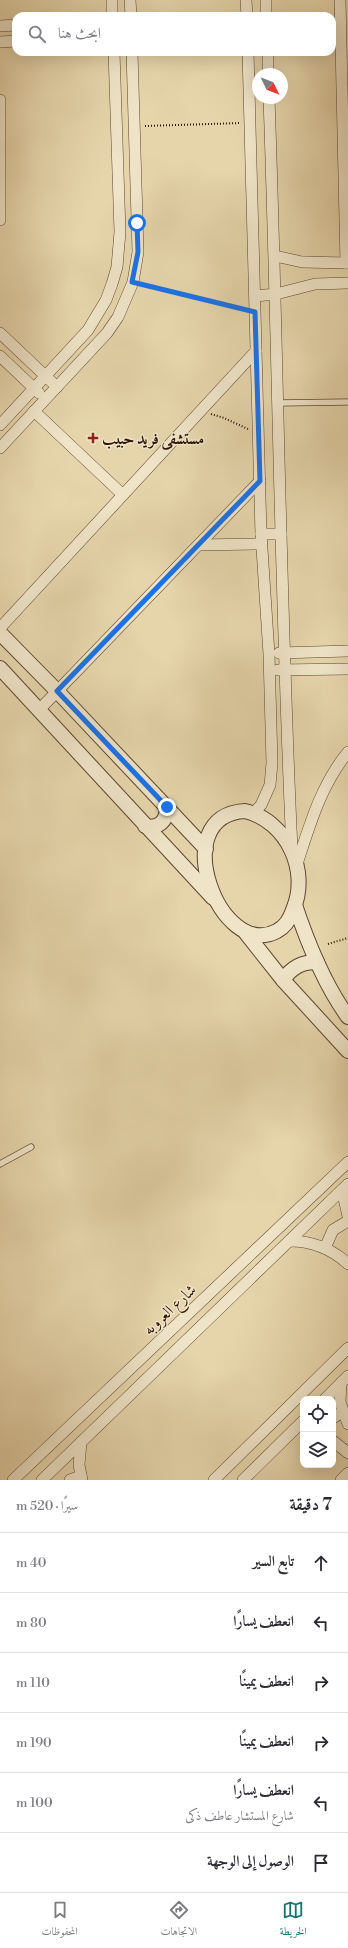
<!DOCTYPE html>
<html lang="ar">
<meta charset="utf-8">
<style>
:root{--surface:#fff;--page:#f2f2f3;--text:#2b2b33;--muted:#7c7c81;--line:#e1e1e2;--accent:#0f766e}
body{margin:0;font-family:"Libre Bodoni",Amiri,serif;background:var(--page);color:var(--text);direction:rtl}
.controls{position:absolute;right:12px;bottom:12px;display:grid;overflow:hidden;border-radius:8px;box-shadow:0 4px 16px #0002}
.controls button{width:36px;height:36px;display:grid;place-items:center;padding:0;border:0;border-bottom:1px solid var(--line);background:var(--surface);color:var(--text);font:20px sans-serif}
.compass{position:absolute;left:252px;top:68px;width:36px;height:36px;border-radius:50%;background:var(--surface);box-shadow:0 4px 16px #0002;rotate:133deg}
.stop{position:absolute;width:12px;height:12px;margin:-9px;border:3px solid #1a73e8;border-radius:50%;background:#fff}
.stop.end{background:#1a73e8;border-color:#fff;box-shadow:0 1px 4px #0008}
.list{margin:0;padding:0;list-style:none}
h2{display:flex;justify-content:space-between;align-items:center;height:52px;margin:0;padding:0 16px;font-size:17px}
h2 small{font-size:13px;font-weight:400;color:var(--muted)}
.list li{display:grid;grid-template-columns:26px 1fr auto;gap:12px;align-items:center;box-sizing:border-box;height:60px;padding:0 16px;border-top:1px solid var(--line)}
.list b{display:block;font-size:15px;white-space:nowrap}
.list p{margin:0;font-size:13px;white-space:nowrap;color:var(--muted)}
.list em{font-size:13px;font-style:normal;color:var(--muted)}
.icon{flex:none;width:22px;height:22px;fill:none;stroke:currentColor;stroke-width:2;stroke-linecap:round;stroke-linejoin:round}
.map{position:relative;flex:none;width:348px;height:1480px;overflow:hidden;direction:ltr}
.search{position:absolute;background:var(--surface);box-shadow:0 4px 16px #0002;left:12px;right:12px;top:12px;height:44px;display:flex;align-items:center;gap:10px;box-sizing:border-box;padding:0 14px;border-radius:12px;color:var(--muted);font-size:15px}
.sheet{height:412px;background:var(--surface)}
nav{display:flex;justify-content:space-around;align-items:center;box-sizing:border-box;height:56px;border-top:1px solid var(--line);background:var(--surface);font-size:11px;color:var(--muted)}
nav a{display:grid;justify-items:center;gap:2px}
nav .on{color:var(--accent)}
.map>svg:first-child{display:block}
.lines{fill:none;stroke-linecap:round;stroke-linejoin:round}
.service-casing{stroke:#5c442f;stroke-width:7}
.minor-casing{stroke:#5c442f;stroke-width:12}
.tertiary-casing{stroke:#5c442f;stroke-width:16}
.path{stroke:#2e1406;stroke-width:2;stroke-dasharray:1 2;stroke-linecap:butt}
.service{stroke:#efe4c8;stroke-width:5.5}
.minor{stroke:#efe4c8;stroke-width:11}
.tertiary{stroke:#efe4c8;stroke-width:14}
.route{stroke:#1a73e8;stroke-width:5}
.poi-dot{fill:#8f2418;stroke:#efe4c8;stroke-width:1.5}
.labels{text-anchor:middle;stroke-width:3;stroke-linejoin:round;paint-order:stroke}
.poi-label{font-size:16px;font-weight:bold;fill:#2e1406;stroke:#efe4c8;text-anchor:start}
.street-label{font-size:16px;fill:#2e1406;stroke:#efe4c8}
</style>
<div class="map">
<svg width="348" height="1480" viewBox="0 0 348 1480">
<rect width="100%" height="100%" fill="#e6d5ab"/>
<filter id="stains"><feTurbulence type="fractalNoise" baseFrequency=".005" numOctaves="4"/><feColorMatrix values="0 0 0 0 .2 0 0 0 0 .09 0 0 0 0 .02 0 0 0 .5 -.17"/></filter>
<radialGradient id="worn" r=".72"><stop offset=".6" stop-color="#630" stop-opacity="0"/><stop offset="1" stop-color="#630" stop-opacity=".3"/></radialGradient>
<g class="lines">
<defs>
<g id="service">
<polyline points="278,403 348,402"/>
<polyline points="0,1164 31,1147"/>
</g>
<g id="minor">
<polyline points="112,0 112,16"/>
<polyline points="130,0 131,16"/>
<polyline points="246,0 247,16"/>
<polyline points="266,0 266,16"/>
<polyline points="340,0 346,263"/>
<polyline points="0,26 16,25"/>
<polyline points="0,42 16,41"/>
<polyline points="248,52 261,534 269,654 272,763 270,785 261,805 254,813"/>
<polyline points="268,52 268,74"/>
<path d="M 269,98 C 278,348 280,599 292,849"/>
<polyline points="0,100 0,220"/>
<polyline points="275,256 302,262 348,263"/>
<polyline points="255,296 276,294 315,284 348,283"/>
<polyline points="0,333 57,387"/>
<polyline points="0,356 39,393"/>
<polyline points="34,411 123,495"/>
<polyline points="0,425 88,330 106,300 112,284 117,267 120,232 114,52"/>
<polyline points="0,448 107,333 118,317 133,282 138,252 132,52"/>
<polyline points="261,534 281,534"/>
<polyline points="199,545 261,544"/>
<polyline points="0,628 256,351"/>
<polyline points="279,653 348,651"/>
<polyline points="278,670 348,669"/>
<polyline points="39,710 260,481"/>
<path d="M 297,864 C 310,824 321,785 348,752"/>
<polyline points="342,1190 348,1216"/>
<path d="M 289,1241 C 312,1241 331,1248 348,1264"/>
<polyline points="325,1248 333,1230 348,1221"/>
<polyline points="341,1383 340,1402 348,1424"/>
<polyline points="325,1399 348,1376"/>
<polyline points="333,1418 342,1412"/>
<polyline points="333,1441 348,1453"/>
<polyline points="81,1442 79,1465 82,1480"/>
<polyline points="13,1480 348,1162"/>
<polyline points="42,1480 348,1184"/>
<polyline points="70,1480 81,1476"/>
<polyline points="214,1480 348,1348"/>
<polyline points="243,1480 303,1421"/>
<polyline points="341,1480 348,1473"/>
</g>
<g id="tertiary">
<polyline points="0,633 57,691 206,849"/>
<polyline points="0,668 213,898"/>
<path d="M 245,811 C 287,821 310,871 293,910 C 290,919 285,927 277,931 C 220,962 165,815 245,811 Z"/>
<path d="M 145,826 C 159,829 167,821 167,807"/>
<path d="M 295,905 C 308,944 324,984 348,1017"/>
<polyline points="245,932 283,980 348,1051"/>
<path d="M 283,980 C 292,967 302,962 317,962"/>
</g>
</defs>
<use href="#service" class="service-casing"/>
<use href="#minor" class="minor-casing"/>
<use href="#tertiary" class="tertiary-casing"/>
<g class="path">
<polyline points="145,126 241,123"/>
<polyline points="142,285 244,310"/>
<polyline points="211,414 224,418 248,429"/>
<polyline points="328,944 348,938"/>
</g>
<use href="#service" class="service"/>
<use href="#minor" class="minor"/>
<use href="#tertiary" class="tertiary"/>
</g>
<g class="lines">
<polyline class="route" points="137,223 138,252 132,282 255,312 260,481 57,691 167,807"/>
</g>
<path class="poi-dot" d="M91 432h4v4h4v4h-4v4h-4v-4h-4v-4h4z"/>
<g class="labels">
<g class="poi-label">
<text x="102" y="444">مستشفى فريد حبيب</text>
</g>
<g class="street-label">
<text transform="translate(169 1309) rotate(-43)" y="6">شارع العروبه</text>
</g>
</g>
<rect width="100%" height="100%" filter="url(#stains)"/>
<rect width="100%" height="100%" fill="url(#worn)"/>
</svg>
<div class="controls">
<button><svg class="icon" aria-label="locate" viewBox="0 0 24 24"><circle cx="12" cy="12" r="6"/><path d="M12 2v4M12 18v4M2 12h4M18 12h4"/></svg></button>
<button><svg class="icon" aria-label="layers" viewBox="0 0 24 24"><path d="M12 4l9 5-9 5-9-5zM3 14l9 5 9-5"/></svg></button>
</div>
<svg class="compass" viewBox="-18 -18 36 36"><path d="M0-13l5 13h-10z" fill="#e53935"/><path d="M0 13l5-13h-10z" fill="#7c7c81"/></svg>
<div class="stop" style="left:137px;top:223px"></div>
<div class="stop end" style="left:167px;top:807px"></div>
<div class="search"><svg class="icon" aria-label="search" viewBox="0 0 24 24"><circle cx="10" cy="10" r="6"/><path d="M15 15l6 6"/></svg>ابحث هنا</div>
</div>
<section class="sheet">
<h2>7 دقيقة<small>سيرًا · 520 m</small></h2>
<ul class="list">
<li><svg class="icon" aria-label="ahead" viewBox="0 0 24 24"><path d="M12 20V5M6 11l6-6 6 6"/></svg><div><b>تابع السير</b></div><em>40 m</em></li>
<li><svg class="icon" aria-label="left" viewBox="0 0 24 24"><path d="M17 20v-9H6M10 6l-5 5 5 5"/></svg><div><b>انعطف يسارًا</b></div><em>80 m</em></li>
<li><svg class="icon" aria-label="right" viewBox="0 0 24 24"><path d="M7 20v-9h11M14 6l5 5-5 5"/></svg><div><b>انعطف يمينًا</b></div><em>110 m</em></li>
<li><svg class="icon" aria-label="right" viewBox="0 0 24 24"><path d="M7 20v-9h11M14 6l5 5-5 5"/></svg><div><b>انعطف يمينًا</b></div><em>190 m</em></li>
<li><svg class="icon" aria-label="left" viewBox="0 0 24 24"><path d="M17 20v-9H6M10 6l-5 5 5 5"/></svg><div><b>انعطف يسارًا</b><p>شارع المستشار عاطف ذكى</p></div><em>100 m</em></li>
<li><svg class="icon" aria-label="arrive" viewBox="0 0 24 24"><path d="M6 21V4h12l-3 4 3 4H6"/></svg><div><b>الوصول إلى الوجهة</b></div></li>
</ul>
</section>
<nav>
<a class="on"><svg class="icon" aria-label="map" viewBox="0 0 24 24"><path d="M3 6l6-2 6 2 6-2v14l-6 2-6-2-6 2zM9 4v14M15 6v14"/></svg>الخريطة</a>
<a><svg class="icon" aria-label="directions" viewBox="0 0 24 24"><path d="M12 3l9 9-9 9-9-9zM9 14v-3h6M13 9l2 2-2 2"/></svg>الاتجاهات</a>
<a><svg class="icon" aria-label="saved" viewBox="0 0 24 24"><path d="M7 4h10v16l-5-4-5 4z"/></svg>المحفوظات</a>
</nav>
